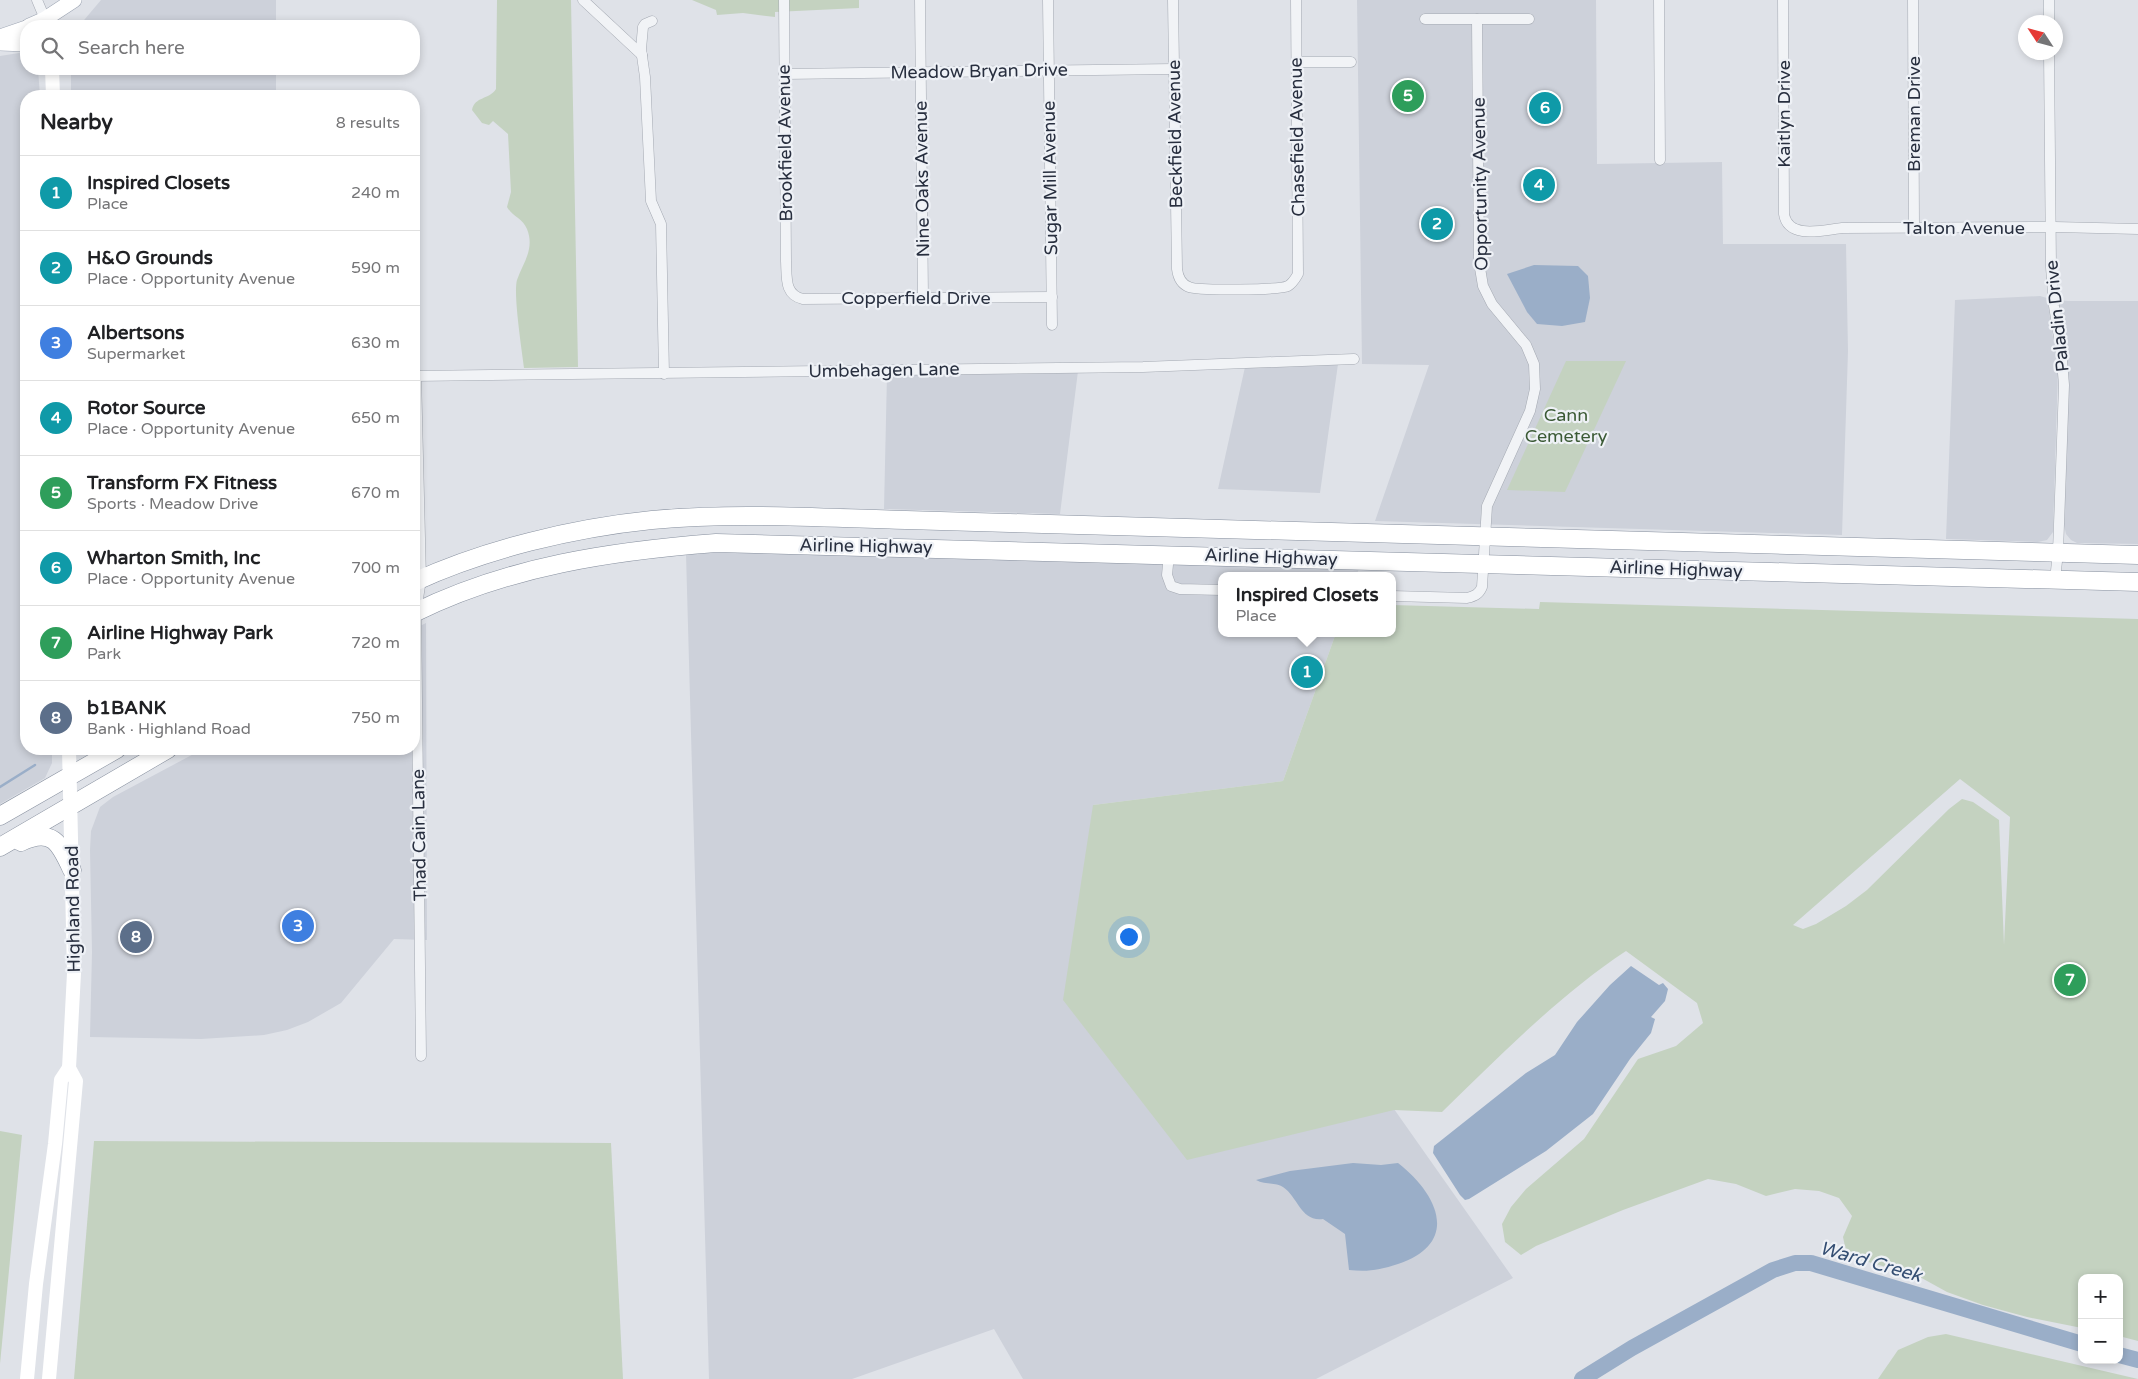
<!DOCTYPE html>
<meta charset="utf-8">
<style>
:root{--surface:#fff;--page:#f2f2f2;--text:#202124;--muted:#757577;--line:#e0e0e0;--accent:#cc4454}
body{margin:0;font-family:"Varela Round",sans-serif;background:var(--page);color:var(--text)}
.controls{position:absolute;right:15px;bottom:15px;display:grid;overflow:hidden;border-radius:10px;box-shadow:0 2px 8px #0003}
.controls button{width:45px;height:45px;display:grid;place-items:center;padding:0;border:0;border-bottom:1px solid var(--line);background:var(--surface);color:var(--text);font:25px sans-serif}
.compass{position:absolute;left:2018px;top:15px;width:45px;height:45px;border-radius:50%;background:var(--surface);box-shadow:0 2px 8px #0003;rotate:306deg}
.you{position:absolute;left:1128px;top:936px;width:18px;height:18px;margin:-12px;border:4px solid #fff;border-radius:50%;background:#1a73e8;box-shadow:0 0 0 8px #1a73e833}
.badge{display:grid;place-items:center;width:32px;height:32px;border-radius:50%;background:var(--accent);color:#fff;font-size:16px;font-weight:700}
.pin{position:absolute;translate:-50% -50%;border:2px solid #fff;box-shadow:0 1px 5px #0006}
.popup{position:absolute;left:1218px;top:572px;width:178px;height:65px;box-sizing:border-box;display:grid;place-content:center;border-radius:10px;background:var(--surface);filter:drop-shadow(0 1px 4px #0005);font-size:16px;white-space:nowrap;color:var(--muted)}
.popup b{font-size:19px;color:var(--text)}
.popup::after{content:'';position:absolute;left:50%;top:100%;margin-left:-10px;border:10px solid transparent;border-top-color:var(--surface)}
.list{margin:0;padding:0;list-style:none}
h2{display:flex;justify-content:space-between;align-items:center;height:65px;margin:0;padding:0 20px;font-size:21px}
h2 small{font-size:16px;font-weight:400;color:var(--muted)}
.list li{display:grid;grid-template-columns:32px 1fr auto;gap:15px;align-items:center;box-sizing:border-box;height:75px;padding:0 20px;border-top:1px solid var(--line)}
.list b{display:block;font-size:19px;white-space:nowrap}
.list p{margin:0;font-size:16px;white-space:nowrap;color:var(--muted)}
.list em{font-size:16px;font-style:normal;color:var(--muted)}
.icon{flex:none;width:28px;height:28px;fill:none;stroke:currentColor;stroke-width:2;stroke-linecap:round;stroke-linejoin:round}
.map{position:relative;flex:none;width:2138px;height:1379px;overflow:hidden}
.search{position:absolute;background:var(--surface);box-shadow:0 2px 8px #0003;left:20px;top:20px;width:400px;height:55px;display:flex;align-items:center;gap:12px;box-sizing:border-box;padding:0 18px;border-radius:20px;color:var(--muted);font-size:19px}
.panel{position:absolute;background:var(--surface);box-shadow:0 2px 8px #0003;left:20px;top:90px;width:400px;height:665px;border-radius:20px}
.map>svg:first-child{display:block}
.built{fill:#cdd1da}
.green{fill:#c4d2c0;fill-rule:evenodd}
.water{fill:#9aaec8}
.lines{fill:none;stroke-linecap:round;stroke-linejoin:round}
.stream{stroke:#9aaec8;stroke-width:2.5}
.river{stroke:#9aaec8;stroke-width:16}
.street-casing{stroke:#a4a9b2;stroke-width:11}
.primary-casing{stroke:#9ea6b4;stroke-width:16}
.highway-casing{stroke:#868f9e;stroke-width:19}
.street{stroke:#f1f3f6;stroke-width:10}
.secondary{stroke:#fff;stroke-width:14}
.primary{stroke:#fff;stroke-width:15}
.highway{stroke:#fff;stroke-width:18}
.labels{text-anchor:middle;stroke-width:4.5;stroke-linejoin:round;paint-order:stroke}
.street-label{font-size:18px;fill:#282f3f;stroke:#eef1f6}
.park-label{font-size:18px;fill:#3b5a35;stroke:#eef1f6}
.water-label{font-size:19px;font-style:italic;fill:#334d72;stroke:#eef1f6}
</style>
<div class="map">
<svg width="2138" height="1379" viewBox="0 0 2138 1379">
<rect width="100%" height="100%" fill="#dfe2e8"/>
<g class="built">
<polygon points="101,0 276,0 276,26 79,26"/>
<polygon points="1357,0 1596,0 1597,164 1722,162 1723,244 1846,244 1848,351 1842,535 1375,521 1429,365 1362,364"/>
<polygon points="19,53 26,56 26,69 38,69 40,96 26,96 26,749 52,749 52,763 45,778 0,804 0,56"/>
<rect x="71" y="69" width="205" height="27"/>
<polygon points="2040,296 2047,298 2058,370 2053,532 2047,540 2038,542 1946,539 1955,300"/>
<polygon points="2058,300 2068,301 2138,301 2138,544 2077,543 2071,540 2066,534 2064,525 2068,376"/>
<polygon points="1338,364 1320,493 1218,489 1245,367"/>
<polygon points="1078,371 1060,514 884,509 887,374"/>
<polygon points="727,552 1359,569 1356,576 1222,576 1222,633 1336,633 1283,781 1093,805 1394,1109 1513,1278 1316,1379 1023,1379 994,1329 852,1379 709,1379 686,554"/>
<polygon points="426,623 427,940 394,939 341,1003 308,1022 287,1030 264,1035 201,1039 90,1037 92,952 90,850 91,831 100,807 113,797 203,749 414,749 414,629"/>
</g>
<g class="green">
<path d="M 497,0 L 571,0 L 578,367 L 524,368 C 522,351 513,294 517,280 C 523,263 535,249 527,229 C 523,219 512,216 507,207 L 511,192 L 508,134 L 493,121 L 489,125 L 482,123 L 472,110 C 475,96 489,100 496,89 Z"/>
<polygon points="692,0 859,0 859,8 775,12 775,17 743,13 717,15 716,10"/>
<polygon points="1566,361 1626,361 1565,492 1507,490"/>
<path d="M 1540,602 L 2138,619 L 2138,1341 L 2119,1336 L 2119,1278 L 2082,1278 L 2082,1328 L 2027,1317 L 1983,1305 L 1947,1292 L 1918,1276 L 1847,1256 L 1843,1237 L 1852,1216 L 1839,1198 L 1819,1191 L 1795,1189 L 1766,1196 L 1736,1184 L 1708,1179 L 1623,1210 L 1536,1246 L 1521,1255 L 1505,1242 L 1502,1224 L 1511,1207 L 1526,1189 L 1584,1139 L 1638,1059 L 1676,1046 L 1703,1023 L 1697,1003 L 1626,951 C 1558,996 1500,1056 1442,1112 L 1394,1110 L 1187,1160 L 1063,1000 L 1093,805 L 1283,781 L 1336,633 L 1392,633 L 1392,605 L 1539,609 ZM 1960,779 L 2010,817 L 2004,945 L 1999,820 L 1973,802 L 1962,799 L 1949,809 L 1867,890 L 1846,906 L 1816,924 L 1803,929 L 1793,925 Z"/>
<polygon points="0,1131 22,1135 0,1364"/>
<polygon points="94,1141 611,1143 623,1379 74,1379"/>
<polygon points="1946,1334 2138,1379 1878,1379 1898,1350 1928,1337"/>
</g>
<g class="water">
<polygon points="1534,265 1578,266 1588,276 1590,298 1585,322 1562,326 1537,324 1527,312 1507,274"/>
<polygon points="1631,966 1659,985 1663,983 1668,989 1665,1001 1651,1017 1655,1019 1651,1033 1630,1059 1593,1114 1546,1151 1469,1199 1465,1200 1460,1195 1433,1153 1434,1146 1526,1073 1555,1055 1577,1022 1610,985"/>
<path d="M 1353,1163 L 1381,1165 L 1398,1163 C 1438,1194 1461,1243 1398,1264 C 1380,1270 1368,1272 1349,1270 L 1345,1234 L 1323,1219 C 1301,1222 1298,1197 1283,1187 C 1276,1182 1265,1185 1256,1180 L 1290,1171 Z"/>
</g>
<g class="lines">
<polyline class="stream" points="0,787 35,765"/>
<g class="river">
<polyline points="2119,1355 2138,1360"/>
<polyline points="1582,1379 1632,1348 1773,1270 1795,1263 1811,1263 2082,1344"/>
</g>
<defs>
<g id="street">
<polyline points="37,0 45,19"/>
<polyline points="583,0 642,55"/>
<path d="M 784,0 L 786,261 C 787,277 784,295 803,299 L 1052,297"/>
<polyline points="920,0 923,298"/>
<polyline points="1048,0 1052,325"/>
<path d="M 1173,0 L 1177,269 C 1178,277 1181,284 1189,287 C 1198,291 1280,290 1288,286 C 1293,283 1295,279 1298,274 L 1296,0"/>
<polyline points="1659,0 1660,160"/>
<path d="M 1783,0 L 1784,214 C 1788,240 1824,230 1842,228 L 2055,227 L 2138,229"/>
<polyline points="1913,0 1914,228"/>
<polyline points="2049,0 2049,22"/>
<polyline points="1425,19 1529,19"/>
<polyline points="652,21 645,24 643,27 641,49 645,77 651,201 661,224 664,374"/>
<polyline points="2049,52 2051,267 2054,306 2061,349 2064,385 2058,552 2055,580"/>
<polyline points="1296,62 1351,62"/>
<polyline points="784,74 1174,69"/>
<polyline points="414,376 1143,367 1354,359"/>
<polyline points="416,376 421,579 416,612 421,1056"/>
<polyline points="1169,554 1167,575 1171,586 1180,589 1222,590"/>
<path d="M 1392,596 L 1467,598 C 1475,596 1479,594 1482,587 L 1487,506 L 1530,411 L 1535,389 L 1534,364 L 1526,345 L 1492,304 L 1483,286 L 1479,262 L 1477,19"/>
</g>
<g id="primary">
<polyline points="29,26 45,19 74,0"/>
<polyline points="0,37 26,28"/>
<polyline points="0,43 26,44"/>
</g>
<g id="highway">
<path d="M 414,582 C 486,549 573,528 652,520 C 736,512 822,518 906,520 L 2138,555"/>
<path d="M 414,613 C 509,566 612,551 716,543 L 2138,582"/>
<polyline points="0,816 117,749"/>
<path d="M 21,842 C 53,827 60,844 72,870"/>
<polyline points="0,847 168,749"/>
</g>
</defs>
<use href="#street" class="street-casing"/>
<use href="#primary" class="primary-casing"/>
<use href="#highway" class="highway-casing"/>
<use href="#street" class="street"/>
<g class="secondary">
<polyline points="52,69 53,96"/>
<polyline points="27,1379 36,1284 55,1144 61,1080 69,1068"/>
<polyline points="49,1379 76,1081 69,1068 74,973 69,749"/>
</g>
<use href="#primary" class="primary"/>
<use href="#highway" class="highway"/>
</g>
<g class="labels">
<g class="street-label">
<text transform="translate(979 71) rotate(-1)" y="6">Meadow Bryan Drive</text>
<text transform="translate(1784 114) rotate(-90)" y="6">Kaitlyn Drive</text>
<text transform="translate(1914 114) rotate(-90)" y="6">Breman Drive</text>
<text transform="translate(1175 134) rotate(-91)" y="6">Beckfield Avenue</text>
<text transform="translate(1297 137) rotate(-91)" y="6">Chasefield Avenue</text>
<text transform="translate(785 143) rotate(-91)" y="6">Brookfield Avenue</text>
<text transform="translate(1050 178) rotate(-91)" y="6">Sugar Mill Avenue</text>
<text transform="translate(922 179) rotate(-91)" y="6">Nine Oaks Avenue</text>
<text transform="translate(1480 184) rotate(-91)" y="6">Opportunity Avenue</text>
<text x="1964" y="234">Talton Avenue</text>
<text x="916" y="304">Copperfield Drive</text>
<text transform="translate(2057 316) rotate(-96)" y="6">Paladin Drive</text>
<text transform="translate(884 370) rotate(-1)" y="6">Umbehagen Lane</text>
<text transform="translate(866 546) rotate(1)" y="6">Airline Highway</text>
<text transform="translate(1271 557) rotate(2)" y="6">Airline Highway</text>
<text transform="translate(1676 569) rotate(2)" y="6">Airline Highway</text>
<text transform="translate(419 835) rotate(-91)" y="6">Thad Cain Lane</text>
<text transform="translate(73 909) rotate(-91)" y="6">Highland Road</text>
</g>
<g class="park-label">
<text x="1566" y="421">Cann<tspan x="1566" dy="21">Cemetery</tspan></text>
</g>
<g class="water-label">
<text transform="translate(1871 1261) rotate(16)" y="7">Ward Creek</text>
</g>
</g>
</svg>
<div class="controls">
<button>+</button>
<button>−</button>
</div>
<svg class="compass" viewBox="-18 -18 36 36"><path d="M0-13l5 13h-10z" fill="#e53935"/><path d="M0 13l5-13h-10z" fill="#757577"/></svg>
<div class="you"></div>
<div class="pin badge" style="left:1307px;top:672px;background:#0f9aa8">1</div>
<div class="popup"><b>Inspired Closets</b>Place</div>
<div class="pin badge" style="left:1437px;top:224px;background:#0f9aa8">2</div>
<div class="pin badge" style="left:298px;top:926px;background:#3f7fe0">3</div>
<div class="pin badge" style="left:1539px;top:185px;background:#0f9aa8">4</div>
<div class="pin badge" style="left:1408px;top:96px;background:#2e9e5b">5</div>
<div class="pin badge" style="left:1545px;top:108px;background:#0f9aa8">6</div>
<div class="pin badge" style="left:2070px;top:980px;background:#2e9e5b">7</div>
<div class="pin badge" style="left:136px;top:937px;background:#5c6f8a">8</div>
<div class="search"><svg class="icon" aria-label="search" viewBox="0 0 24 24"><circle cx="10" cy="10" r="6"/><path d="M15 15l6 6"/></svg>Search here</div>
<section class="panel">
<h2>Nearby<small>8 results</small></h2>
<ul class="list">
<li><span class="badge" style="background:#0f9aa8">1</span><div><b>Inspired Closets</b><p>Place</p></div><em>240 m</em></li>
<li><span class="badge" style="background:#0f9aa8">2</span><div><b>H&amp;O Grounds</b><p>Place · Opportunity Avenue</p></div><em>590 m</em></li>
<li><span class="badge" style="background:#3f7fe0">3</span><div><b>Albertsons</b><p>Supermarket</p></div><em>630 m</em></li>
<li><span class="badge" style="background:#0f9aa8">4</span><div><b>Rotor Source</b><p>Place · Opportunity Avenue</p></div><em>650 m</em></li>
<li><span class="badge" style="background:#2e9e5b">5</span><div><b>Transform FX Fitness</b><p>Sports · Meadow Drive</p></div><em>670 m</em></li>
<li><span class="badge" style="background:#0f9aa8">6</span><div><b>Wharton Smith, Inc</b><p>Place · Opportunity Avenue</p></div><em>700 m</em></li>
<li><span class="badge" style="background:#2e9e5b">7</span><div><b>Airline Highway Park</b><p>Park</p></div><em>720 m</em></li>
<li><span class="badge" style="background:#5c6f8a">8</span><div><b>b1BANK</b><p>Bank · Highland Road</p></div><em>750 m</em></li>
</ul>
</section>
</div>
